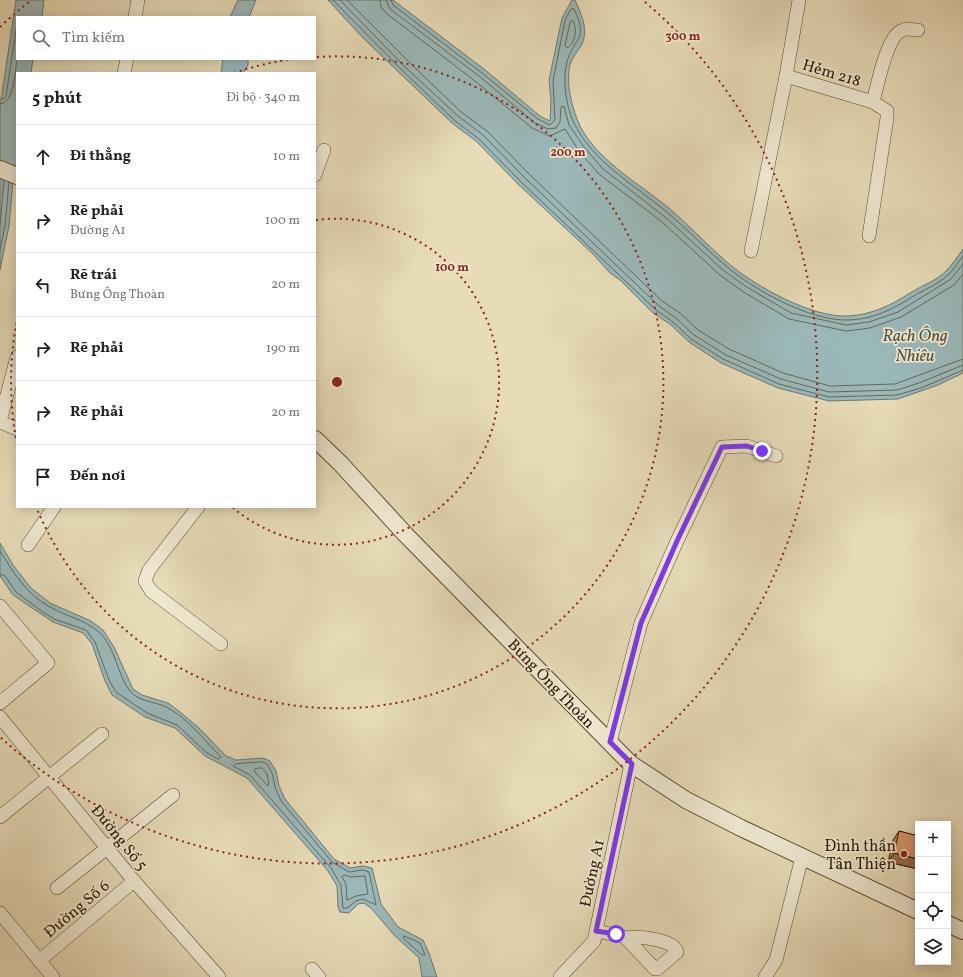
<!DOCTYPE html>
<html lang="vi">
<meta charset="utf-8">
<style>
:root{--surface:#fff;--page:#f6f6f6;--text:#202124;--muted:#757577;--line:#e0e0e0}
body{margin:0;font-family:Vollkorn,serif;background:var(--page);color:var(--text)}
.controls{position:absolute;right:12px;bottom:12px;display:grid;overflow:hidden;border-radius:0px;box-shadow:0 2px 10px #0003}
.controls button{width:36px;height:36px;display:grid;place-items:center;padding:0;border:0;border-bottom:1px solid var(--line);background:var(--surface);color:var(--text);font:20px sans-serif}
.stop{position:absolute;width:12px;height:12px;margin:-9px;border:3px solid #7c3aed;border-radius:50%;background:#fff}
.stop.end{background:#7c3aed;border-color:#fff;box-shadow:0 1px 4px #0008}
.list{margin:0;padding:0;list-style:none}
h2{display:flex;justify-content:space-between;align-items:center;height:52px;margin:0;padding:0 16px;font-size:17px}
h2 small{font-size:13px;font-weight:400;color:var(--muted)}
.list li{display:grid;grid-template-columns:26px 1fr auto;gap:12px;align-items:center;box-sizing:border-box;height:64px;padding:0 16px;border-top:1px solid var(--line)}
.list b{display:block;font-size:15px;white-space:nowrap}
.list p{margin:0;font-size:13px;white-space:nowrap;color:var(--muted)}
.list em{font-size:13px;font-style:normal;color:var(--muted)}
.icon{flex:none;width:22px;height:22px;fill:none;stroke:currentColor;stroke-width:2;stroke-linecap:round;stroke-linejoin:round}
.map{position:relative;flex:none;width:963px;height:977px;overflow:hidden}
.search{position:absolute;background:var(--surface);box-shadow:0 2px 10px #0003;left:16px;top:16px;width:300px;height:44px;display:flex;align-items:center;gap:10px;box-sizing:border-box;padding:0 14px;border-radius:0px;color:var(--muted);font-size:15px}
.panel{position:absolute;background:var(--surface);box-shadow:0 2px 10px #0003;left:16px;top:72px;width:300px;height:436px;border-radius:0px}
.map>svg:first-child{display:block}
.water{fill:#9bb8b9;stroke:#6f796f}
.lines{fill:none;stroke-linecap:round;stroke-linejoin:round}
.shore{stroke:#64695c;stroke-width:1}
.minor-casing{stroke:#5c4a2e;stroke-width:14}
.tertiary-casing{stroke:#5c4a2e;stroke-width:18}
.minor{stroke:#efe8d1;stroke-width:13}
.tertiary{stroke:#efe8d1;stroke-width:16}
.wall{fill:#b8805d;stroke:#2e1a00}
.shaded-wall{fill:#96684c;stroke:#2e1a00}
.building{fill:#d6956c;stroke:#2e1a00}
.route{stroke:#7c3aed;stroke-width:5}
.ring{fill:none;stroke:#8f2418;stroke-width:2;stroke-dasharray:2 4}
.poi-dot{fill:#8f2418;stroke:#efe8d1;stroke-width:1.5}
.labels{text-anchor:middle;stroke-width:3.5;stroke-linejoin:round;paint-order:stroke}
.street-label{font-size:16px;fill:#2e1a00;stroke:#efe8d1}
.poi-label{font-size:16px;fill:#2e1a00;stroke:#efe8d1;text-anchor:end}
.water-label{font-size:17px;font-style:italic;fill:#545141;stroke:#efe8d1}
.centre{fill:#8f2418;stroke:#efe8d1;stroke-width:2}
.ring-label{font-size:12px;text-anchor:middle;font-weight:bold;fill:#8f2418;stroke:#efe8d1;stroke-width:3.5;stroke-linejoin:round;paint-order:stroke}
</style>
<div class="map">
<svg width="963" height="977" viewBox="0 0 963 977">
<rect width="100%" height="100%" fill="#e7dbb8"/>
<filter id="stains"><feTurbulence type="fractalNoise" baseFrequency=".005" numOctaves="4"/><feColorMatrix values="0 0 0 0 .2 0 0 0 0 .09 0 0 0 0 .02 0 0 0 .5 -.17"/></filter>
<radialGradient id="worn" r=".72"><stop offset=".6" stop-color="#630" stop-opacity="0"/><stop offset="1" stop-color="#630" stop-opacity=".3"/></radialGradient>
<g class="water">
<polygon points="16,0 44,0 42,17 17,17 17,59 33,59 31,73 17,73 17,160 13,180 9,226 0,270 0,107"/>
<polygon points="238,0 256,0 249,17 230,17"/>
<path d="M 328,0 L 393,0 L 484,69 L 540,116 L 550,121 L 551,101 L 549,80 L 562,18 L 572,0 L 575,0 C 580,12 587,25 584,38 C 583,46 574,54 571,62 C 565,78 571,103 577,119 C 592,158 639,183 670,209 C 690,226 708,246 728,263 C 755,286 812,318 848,316 C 871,315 892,305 910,293 C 921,286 938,280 946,271 C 953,264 958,256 963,249 L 963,373 L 938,385 L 898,399 L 829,401 L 778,388 L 721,363 L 689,342 L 670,324 L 653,313 L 620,280 L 610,273 L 593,254 L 518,184 L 477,142 L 452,123 L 363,38 Z"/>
<polygon points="223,59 248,59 248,65 243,73 221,73"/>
<polygon points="0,543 13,565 31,588 50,603 91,621 103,630 114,647 133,689 142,695 168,703 180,712 199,728 226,756 236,760 263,758 270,761 276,771 279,786 285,799 334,859 350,868 363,866 372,868 381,904 398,927 423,940 429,953 437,977 422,977 419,958 394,935 372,909 364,903 358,904 349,913 340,912 338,907 337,886 328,871 247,778 205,756 175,728 145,717 112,695 105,681 92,644 83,633 53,622 13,595 0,576"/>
</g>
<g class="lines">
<g class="shore">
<polyline points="333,0 401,69 454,120 479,139 520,181 656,310 673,322 691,339 723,359 779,384 829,397 897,395 921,388 963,370"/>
<polyline points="340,0 404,66 458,116 483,135 524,177 659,306 676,318 694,335 726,355 781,379 829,392 897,390 919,383 963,365"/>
<polyline points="347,0 408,61 461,112 487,131 528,173 662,301 680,313 698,330 729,349 783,373 830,386 895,384 963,359"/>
<polyline points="380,0 381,7 386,13 475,81 532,128 550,136 565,129 579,151 599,174 661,221 720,275 742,291 789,319 846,331 870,328 901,317 954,285 963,274"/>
<polyline points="386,0 390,9 479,76 535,123 548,129 556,128 560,122 561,107 564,106 569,125 584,147 603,169 665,217 723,270 745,286 791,313 846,325 869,322 898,312 951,279 963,264"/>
<path d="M 391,0 L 393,5 L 482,73 L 538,119 L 550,125 L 555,120 L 553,81 L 565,20 L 571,9 L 574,9 C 589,40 574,37 567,62 C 562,79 566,105 573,121 C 592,162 635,185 668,213 C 688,230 706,249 726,266 C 754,290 810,321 848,320 C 871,320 894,309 912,297 C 923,290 939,284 948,275 C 954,270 958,262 963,256"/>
<path d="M 573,21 C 578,30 575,43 567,48 L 565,46 L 570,22 Z"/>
<polyline points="0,99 4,99 6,96 17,24"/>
<path d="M 0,104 C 15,103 15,70 17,58"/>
<polyline points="0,225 4,180"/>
<polyline points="0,250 5,225 9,182"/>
<path d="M 0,551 C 13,572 27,595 50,607 C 66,616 85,620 99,632 C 116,648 117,675 130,691 C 139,702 154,701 166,707 C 188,718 203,739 220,756 L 220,758 L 218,759 L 207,753 L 177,725 L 147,713 L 116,692 L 109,680 L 95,642 L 86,630 L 54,619 L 40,610 L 16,592 L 5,576 L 0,574"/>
<polygon points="262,762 267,764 272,773 275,787 281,801 332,862 349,872 363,870 369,872 376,905 363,899 356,901 347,908 343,908 341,885 331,868 250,775 233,766 235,764"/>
<polygon points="262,768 267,774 269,784 268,786 254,771 255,769"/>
<polygon points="345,875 350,877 365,876 368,894 356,896 347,900 346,884 342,877"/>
<polygon points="404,936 420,943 425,955 422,955 404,939"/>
</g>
<defs>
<g id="minor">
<polyline points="799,0 786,76 873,102"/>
<polyline points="135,17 138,0"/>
<polyline points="124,73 127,59"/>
<polyline points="315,175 324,150"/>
<path d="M 869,236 L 887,118 L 887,111 L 873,102 C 877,87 887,34 903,30 C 907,28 914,30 918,30"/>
<polyline points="751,251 786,76"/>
<polyline points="0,421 17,357"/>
<polyline points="0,422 17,429"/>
<polyline points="198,507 149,570 145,581 151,591 221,644"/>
<polyline points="28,545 54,507"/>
<polyline points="0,606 48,663 0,703"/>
<polyline points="0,717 134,881 219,977"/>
<polyline points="610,742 641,623 677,541 722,447 747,446 776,456"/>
<polyline points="0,817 102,734"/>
<polyline points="57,888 173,795"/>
<polyline points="0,913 53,977"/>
<path d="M 596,931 L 625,937 L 655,969 L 657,969 L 677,952 C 674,939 638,936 627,938"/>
<polyline points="39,961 134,881"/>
<polyline points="312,969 319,977"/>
<polyline points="560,977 594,941 631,764"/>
<polyline points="765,977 776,960 802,857"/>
</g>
<g id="tertiary">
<polyline points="0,169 17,176"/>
<polyline points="315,439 340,463 406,535 631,764 686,800 741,828 918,911"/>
<polyline points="948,924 963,931"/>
</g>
</defs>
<use href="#minor" class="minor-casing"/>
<use href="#tertiary" class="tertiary-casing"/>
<use href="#minor" class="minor"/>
<use href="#tertiary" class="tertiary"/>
</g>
<polygon class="wall" points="899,831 918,836 918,869 888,862 893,840"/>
<polygon class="shaded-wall" points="894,853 918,859 918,869 888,862"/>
<polygon class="building" points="899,831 918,836 918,859 894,853"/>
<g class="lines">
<polyline class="route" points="616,934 596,931 632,764 610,742 641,623 677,541 722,447 747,446 762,451"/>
</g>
<g class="ring">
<path d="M316 220A163 163 0 1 1 233 508"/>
<path d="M17 444A326 326 0 0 1 17 320M234 73A326 326 0 0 1 292 59M317 57A326 326 0 1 1 37 509"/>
<path d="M0 27A489 489 0 0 1 29 2M645 2A489 489 0 1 1 0 737"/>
</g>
<circle class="poi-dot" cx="904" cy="854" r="4"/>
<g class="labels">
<g class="street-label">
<text transform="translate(832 72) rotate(17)" y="6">Hẻm 218</text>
<text transform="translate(552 683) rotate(46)" y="6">Bưng Ông Thoàn</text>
<text transform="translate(120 837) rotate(51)" y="6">Đường Số 5</text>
<text transform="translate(591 873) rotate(-78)" y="6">Đường A1</text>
<text transform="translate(76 908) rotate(-40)" y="6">Đường Số 6</text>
</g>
<g class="poi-label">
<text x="896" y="851">Đình thần<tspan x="896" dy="18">Tân Thiện</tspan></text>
</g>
<g class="water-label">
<text x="915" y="341">Rạch Ông<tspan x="915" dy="20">Nhiêu</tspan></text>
</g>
</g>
<circle cx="337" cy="382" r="6" class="centre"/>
<g class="ring-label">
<text x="683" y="40">300 m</text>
<text x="568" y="156">200 m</text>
<text x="452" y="271">100 m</text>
</g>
<rect width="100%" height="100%" filter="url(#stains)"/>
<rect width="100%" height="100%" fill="url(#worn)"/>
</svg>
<div class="controls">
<button>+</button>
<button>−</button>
<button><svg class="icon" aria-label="locate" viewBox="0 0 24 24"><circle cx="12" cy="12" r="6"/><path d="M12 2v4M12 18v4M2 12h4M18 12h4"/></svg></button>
<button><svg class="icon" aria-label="layers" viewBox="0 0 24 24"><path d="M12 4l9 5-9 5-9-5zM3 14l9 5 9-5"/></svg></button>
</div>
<div class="stop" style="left:616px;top:934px"></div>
<div class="stop end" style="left:762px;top:451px"></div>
<div class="search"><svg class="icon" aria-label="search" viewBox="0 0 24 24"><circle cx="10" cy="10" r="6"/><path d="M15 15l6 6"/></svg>Tìm kiếm</div>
<section class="panel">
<h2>5 phút<small>Đi bộ · 340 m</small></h2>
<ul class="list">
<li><svg class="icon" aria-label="ahead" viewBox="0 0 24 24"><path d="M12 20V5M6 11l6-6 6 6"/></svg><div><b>Đi thẳng</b></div><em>10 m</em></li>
<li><svg class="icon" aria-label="right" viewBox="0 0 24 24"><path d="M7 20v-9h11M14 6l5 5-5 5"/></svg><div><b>Rẽ phải</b><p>Đường A1</p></div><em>100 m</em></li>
<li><svg class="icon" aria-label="left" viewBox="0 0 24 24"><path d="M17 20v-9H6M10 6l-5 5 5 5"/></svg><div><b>Rẽ trái</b><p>Bưng Ông Thoàn</p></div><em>20 m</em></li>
<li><svg class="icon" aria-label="right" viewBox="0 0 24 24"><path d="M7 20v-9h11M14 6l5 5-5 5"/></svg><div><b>Rẽ phải</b></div><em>190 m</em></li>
<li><svg class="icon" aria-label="right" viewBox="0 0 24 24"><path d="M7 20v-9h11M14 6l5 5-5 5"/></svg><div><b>Rẽ phải</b></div><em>20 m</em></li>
<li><svg class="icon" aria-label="arrive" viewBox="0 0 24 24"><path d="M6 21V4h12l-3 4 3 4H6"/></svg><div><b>Đến nơi</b></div></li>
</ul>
</section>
</div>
